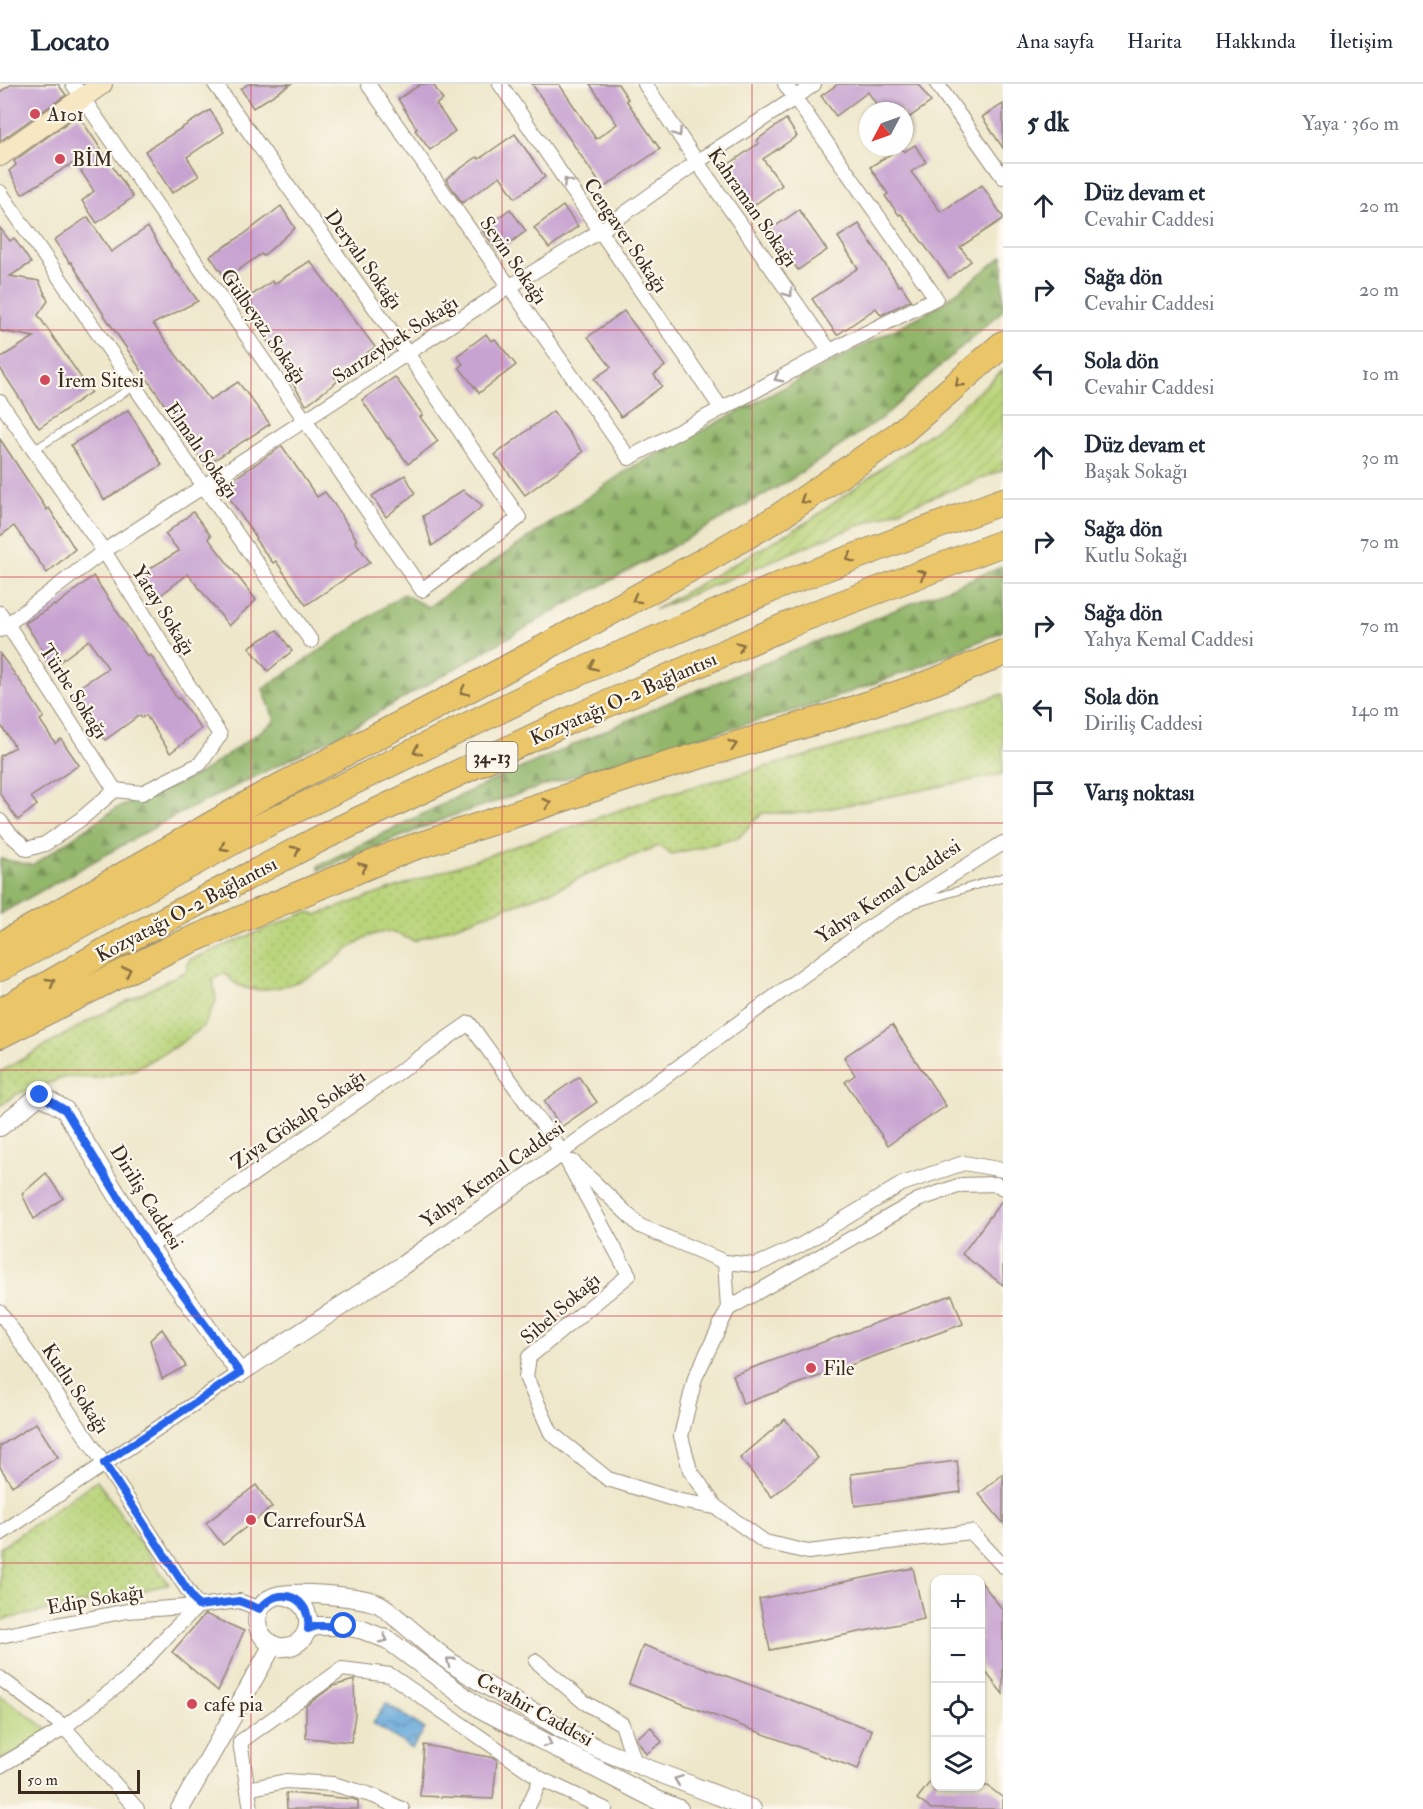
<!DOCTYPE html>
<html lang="tr">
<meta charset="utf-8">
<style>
:root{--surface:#fff;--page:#f2f2f3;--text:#1f2937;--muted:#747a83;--line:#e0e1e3}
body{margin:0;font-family:"IM FELL Double Pica",serif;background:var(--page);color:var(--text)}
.controls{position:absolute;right:18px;bottom:18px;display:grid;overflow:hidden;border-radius:12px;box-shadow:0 2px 4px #0004}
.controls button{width:54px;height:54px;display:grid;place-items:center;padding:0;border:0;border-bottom:2px solid var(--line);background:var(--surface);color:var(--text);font:30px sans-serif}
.compass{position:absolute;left:859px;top:18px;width:54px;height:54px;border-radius:50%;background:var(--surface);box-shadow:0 2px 4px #0004;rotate:229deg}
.scale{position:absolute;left:18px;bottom:15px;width:122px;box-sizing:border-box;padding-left:6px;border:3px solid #3b2a1e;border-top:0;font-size:16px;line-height:21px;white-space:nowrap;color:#3b2a1e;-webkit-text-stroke:4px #fbf7ec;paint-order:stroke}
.stop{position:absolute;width:18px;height:18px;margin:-14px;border:4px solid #2563eb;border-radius:50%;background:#fff}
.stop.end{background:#2563eb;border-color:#fff;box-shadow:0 2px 6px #0008}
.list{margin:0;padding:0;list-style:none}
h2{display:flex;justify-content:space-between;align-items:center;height:78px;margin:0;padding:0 24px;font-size:26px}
h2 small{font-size:20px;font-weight:400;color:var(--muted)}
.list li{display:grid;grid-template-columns:39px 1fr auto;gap:18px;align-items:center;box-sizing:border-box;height:84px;padding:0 24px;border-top:2px solid var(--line)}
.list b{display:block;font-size:22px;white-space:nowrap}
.list p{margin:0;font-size:20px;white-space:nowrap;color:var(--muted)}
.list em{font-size:20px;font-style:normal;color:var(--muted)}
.icon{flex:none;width:33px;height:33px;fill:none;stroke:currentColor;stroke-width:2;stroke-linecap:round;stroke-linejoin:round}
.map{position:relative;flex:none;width:1003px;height:1725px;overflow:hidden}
header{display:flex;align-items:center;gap:36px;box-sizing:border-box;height:84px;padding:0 30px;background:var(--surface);border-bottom:2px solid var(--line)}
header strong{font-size:28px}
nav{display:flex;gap:33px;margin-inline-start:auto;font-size:21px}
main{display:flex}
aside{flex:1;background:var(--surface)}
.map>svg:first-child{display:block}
.grass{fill:url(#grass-dots);stroke:#7a7f4c;stroke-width:1.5}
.forest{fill:url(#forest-firs);stroke:#667044;stroke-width:1.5}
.park{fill:#b9d47a;stroke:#7a7f4c;stroke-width:1.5}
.garden{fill:url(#garden-furrows);stroke:#7a7f4c;stroke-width:1.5}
.water{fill:url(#water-waves);stroke:#50687c;stroke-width:1.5}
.building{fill:#c7a3d1}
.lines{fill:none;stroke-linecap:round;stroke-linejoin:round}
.service-casing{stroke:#948874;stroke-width:9}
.minor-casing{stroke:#948874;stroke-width:16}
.tertiary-casing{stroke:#948874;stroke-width:20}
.secondary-casing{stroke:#948874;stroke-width:22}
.motorway-casing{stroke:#948874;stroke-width:28}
.service{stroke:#fff;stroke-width:7}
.minor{stroke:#fff;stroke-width:14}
.tertiary{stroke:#fff;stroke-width:18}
.secondary{stroke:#f7e8c3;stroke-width:20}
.motorway{stroke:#ebc669;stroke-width:26}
.oneway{stroke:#a79f9a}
.oneway2{stroke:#8a7040}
.route{stroke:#2563eb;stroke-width:8}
.grid{fill:none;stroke:#d1495b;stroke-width:1.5;stroke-opacity:0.55}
.poi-dot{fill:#d1495b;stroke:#fbf7ec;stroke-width:2}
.labels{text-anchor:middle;stroke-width:4.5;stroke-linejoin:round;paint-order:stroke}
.shield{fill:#fbf7ec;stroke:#75685c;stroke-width:1.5}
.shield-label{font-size:18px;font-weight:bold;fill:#3b2a1e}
.poi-label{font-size:20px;fill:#3b2a1e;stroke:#fbf7ec;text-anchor:start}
.street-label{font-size:20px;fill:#3b2a1e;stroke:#fbf7ec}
</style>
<header>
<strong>Locato</strong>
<nav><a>Ana sayfa</a><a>Harita</a><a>Hakkında</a><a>İletişim</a></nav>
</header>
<main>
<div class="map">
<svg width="1003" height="1725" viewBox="0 0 1003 1725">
<defs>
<pattern id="grass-dots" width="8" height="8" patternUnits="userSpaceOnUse" patternTransform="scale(1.5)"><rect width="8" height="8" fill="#b9d47a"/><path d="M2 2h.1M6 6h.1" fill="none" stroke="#a0b669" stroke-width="1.8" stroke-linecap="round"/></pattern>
<pattern id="forest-firs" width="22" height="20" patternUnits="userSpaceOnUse" patternTransform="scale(1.5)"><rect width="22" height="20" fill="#92b66a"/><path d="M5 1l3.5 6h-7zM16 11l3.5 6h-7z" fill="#789457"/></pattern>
<pattern id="garden-furrows" width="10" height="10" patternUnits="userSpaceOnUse" patternTransform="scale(1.5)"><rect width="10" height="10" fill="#b9d47a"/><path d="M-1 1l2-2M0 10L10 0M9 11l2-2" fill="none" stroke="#a0b669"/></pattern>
<pattern id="water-waves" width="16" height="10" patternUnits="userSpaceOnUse" patternTransform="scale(1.5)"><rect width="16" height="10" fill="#65a7d9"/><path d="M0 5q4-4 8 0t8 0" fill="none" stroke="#5488af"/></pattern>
</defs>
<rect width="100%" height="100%" fill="#fbf7ec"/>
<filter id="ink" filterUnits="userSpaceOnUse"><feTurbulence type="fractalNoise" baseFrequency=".0167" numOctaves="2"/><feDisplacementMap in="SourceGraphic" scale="12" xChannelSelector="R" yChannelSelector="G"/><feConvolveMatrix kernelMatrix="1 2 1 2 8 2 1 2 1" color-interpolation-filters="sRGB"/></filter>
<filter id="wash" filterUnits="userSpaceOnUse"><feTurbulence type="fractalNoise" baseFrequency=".008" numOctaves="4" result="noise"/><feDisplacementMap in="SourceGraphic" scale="24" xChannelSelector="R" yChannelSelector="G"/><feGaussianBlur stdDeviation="1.35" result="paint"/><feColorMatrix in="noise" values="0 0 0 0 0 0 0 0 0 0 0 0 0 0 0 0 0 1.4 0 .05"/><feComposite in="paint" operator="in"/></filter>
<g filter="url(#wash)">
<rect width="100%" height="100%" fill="#eee7ca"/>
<g class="grass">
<path d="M 1003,610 L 1003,690 L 806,729 L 762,729 L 738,754 L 672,770 L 658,762 L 590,789 L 562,803 L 414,857 C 406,854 396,848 388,848 C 361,848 343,872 322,886 C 302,899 260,913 238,901 C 233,899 229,893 225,889 L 213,895 L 216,917 L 204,942 L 178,961 L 133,986 L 98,994 L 66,993 L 17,1010 L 0,1022 L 0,988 L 92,935 L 186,887 L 189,876 L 307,828 L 316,831 L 663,711 L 824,667 Z"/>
<polygon points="97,1396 169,1500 125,1511 0,1536 0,1464"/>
</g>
<g class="forest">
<polygon points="1003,172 1003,226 882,334 790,396 663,468 558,525 341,650 171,734 0,830 0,775 33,781 115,725 198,691 275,637 263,605 403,510 428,523 629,385 937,223"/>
<polygon points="1003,482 1003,547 922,582 814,621 637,671 452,732 319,786 318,782 461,711 669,618"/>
</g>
<polygon class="park" points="0,1611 50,1647 0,1679"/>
<polygon class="garden" points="1003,286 1003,386 824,455 654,526 809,437 936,345"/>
<polygon class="water" points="386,1619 425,1645 412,1665 373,1639"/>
<g id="blocks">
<g class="building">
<polygon points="12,0 58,0 66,11 0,57 0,8"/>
<polygon points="248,0 291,0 253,24 241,5"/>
<polygon points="421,0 433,0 443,16 436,20 455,47 430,66 415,46 417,45 398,15"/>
<polygon points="532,0 559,0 596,55 617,40 590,0 618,0 628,15 626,16 660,65 603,104"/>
<polygon points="838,0 918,0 931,18 904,37 904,27 881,27 868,8 836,32 821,12"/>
<polygon points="1003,20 1003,64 982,33"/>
<polygon points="210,26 224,48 187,73 199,92 172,109 145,67"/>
<polygon points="78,31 133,113 97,139 82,117 94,107 75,78 22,110 9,87 16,81 14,77"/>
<polygon points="786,35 797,52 763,75 782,101 750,124 722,85 759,59 757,56"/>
<polygon points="515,50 545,93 515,114 500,92 462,119 446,95 477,73 479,75"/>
<polygon points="915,61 926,78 911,88 941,128 982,101 1003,133 1003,135 960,163 971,177 949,194 901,130 899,131 885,112 888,110 870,83 901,63 904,68"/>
<polygon points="281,122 295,144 263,172 261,170 226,195 210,172 243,151"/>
<polygon points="563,122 578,142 549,164 534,144"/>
<polygon points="510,125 526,147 498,168 482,146"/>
<polygon points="799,126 827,166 798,186 770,146"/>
<polygon points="88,133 111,168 148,143 176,189 177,188 198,217 153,240 210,316 238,298 270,340 205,382 177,339 104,231 71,178 70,179 54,156"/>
<polygon points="859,140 899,202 901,201 911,216 881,231 876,224 837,251 812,215 858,184 838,153"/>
<polygon points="0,144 10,157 14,154 31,179 10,192 39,197 48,217 38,231 91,308 39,344 0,284 0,274 34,253 0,247"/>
<polygon points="310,177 375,263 334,292 338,297 306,321 276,272 277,272 242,218 272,197 274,200"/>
<polygon points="624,227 665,282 654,291 662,302 621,333 594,295 611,283 588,253"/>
<polygon points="486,250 491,257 495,255 516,281 479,309 459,283 463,280 457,272"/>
<polygon points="395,293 423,331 420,333 438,357 408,380 389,354 388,355 362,316"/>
<polygon points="128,326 162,381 104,416 71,361"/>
<polygon points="553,327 583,368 525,411 495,371"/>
<polygon points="0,355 47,426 49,424 75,465 47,489 14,442 0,452"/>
<polygon points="282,362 317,413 325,408 342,431 341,431 357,456 355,457 370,478 306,521 276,477 273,479 255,455 256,454 222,403"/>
<polygon points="405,391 415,409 386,433 372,412"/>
<polygon points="463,406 483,422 432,462 423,432"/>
<polygon points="193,428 211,452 208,454 256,516 229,542 188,490 152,518 137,492 179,467 165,450"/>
<polygon points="93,492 148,573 151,571 177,615 179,614 201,645 170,669 146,631 142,634 140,631 105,656 84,630 72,608 108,584 98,569 89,556 53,583 25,539 54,521 55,522"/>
<polygon points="277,546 292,567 268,587 249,563"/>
<polygon points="0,570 25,604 44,633 40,636 55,659 61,655 79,681 31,713 37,721 18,736 0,710 0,672 15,663 0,640"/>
<polygon points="892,941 946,1022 888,1061 845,998 855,991 844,973"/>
<polygon points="579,993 597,1018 561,1043 544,1017"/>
<polygon points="46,1089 63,1114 34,1135 22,1110"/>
<polygon points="1003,1115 1003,1201 962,1170"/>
<polygon points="952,1211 963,1240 743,1320 733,1291"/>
<polygon points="162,1245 186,1282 162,1295 150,1256"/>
<polygon points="785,1335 818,1374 772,1413 740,1374"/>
<polygon points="36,1339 58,1373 12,1402 0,1383 0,1362"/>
<polygon points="957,1377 961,1408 855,1422 851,1390"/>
<polygon points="1003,1390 1003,1439 979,1410"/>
<polygon points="256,1401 272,1423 223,1461 206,1439"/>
<polygon points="913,1484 924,1535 770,1566 759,1515"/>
<polygon points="981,1498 1003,1526 1003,1610 981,1582"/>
<polygon points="205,1530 244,1547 218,1607 172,1568"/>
<polygon points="643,1561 872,1646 858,1685 629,1600"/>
<polygon points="354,1596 355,1630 351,1658 306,1654 306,1622 333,1602"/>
<polygon points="651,1643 662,1658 646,1670 636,1654"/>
<polygon points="424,1661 495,1674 497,1676 493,1715 420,1712"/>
<polygon points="936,1690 936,1702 988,1702 1003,1714 1003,1725 931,1725 917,1715"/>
<polygon points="286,1709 353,1715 358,1717 358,1725 287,1725"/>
</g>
</g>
</g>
<g filter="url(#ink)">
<use href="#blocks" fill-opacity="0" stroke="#948874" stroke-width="1.5"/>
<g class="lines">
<defs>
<g id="service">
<polyline points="34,366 134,302"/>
<polyline points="917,819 1003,793"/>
</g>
<g id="minor">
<polyline points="73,0 422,506 519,434 407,269 215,0"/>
<polyline points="368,0 629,374 830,267 936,214 785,0"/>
<polyline points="500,0 721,324"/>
<polyline points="645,0 697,78 830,267"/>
<polyline points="937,0 1003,93"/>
<polyline points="0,108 311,557"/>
<polyline points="0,318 104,467 220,651 200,680 142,709 115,706"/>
<polyline points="0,529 115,706"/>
<polyline points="0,546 104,467 509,203 600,147 697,78 795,14 814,0"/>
<polyline points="0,737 11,751 27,765 45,760 81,735 115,706"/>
<polyline points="562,1068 867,845 1003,759"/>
<polyline points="573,1078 640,1142 725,1178 756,1181 801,1161 902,1100 964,1079 1003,1086"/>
<polyline points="149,1163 469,939 562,1068 629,1191 529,1273 526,1293 551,1349 608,1395 680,1417 716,1423"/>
<polyline points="725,1178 728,1225 695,1294 681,1352 690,1386 716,1423 765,1458 808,1468 971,1448 1003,1482"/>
<polyline points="728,1225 918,1116 961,1101 996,1100 1003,1104"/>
<polyline points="0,1228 104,1379 198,1522"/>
<polyline points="0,1450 240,1289"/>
<polyline points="0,1552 127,1527 198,1522 239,1517 260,1525"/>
<polyline points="536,1577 584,1618 622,1640 635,1679"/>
<polyline points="0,1594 62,1641 137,1725"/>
<polyline points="0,1682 58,1648 129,1593 169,1550 198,1522"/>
<polyline points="248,1705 286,1697 333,1700 374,1712 402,1725"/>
<polyline points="251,1725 240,1658 342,1585 390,1591 541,1695 605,1725"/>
<polyline points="527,1725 541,1695"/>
</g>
<g id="tertiary">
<polyline points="0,1043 40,1011 65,1026 149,1163 240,1289 403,1181 562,1068"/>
<path d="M 280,1511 C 320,1514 315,1566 280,1563 C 270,1562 261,1553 258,1543 C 255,1531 261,1518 273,1513 C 290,1506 358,1512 376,1519 C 384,1521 391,1530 398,1535 C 419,1552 439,1572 462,1586 C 487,1603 514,1617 540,1632 C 560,1643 579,1656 599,1665 C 614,1672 631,1677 646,1684 C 681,1697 716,1711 752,1725"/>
<polyline points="308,1545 317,1542 344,1542 363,1546 388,1556 481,1625 655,1715 679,1725"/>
<polyline points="180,1725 273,1561"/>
</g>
<polyline id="secondary" points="0,72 102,0"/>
<g id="motorway">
<polyline points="0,862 262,712 478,600 702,478 777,434 898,351 1003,260"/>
<polyline points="0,884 250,748 559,597 783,500 1003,417"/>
<polyline points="0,928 111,864 323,753 568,637 804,534 1003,459"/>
<polyline points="0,951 170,865 405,766 638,690 837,631 936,597 1003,569"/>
</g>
</defs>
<use href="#service" class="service-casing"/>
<use href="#minor" class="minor-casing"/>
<use href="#tertiary" class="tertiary-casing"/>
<use href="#secondary" class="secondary-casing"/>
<use href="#motorway" class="motorway-casing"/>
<use href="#service" class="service"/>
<use href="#minor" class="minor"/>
<use href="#tertiary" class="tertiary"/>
<use href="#secondary" class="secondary"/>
<use href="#motorway" class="motorway"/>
</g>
<defs><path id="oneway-chevron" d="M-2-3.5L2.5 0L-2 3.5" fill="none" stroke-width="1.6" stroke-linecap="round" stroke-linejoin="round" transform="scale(1.5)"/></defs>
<g class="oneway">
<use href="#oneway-chevron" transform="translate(678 49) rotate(56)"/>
<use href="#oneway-chevron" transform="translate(567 98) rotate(-124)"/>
<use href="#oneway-chevron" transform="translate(789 209) rotate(55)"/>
<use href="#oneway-chevron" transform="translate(778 294) rotate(152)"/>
<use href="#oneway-chevron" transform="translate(384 1555) rotate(26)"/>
<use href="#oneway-chevron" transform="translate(450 1577) rotate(-141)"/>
<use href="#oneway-chevron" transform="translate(548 1659) rotate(27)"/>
<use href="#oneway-chevron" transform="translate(678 1696) rotate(-159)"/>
</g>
<g class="oneway2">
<use href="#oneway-chevron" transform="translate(959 299) rotate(139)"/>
<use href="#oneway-chevron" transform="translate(804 416) rotate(146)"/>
<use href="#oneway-chevron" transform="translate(850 474) rotate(159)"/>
<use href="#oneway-chevron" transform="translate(922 490) rotate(-21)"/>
<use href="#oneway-chevron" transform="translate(636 515) rotate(151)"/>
<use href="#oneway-chevron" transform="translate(740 562) rotate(-24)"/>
<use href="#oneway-chevron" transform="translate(593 582) rotate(157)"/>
<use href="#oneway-chevron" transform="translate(464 607) rotate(153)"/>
<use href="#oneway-chevron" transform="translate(733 661) rotate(-17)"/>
<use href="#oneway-chevron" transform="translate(417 667) rotate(154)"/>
<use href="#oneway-chevron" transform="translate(547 719) rotate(-18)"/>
<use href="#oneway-chevron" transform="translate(224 763) rotate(152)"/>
<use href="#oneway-chevron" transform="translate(296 766) rotate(-28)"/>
<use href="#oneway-chevron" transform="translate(363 783) rotate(-23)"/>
<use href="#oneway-chevron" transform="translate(127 887) rotate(-27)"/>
<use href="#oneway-chevron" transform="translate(51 898) rotate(-30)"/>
</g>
</g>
<g class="lines" filter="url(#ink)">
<path class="route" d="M 40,1011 L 65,1026 L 149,1163 L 240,1289 L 104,1379 L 198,1522 L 239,1517 L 260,1525 C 280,1499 312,1514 308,1545 L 317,1542 L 344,1542"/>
</g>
<path class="grid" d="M 251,0 L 251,1725M 502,0 L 502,1725M 752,0 L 752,1725M 0,246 L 1003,246M 0,493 L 1003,493M 0,739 L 1003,739M 0,986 L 1003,986M 0,1232 L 1003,1232M 0,1479 L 1003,1479"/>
<g class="poi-dot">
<circle cx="35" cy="30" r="6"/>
<circle cx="60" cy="75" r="6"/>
<circle cx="45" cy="296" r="6"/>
<circle cx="811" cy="1284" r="6"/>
<circle cx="251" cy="1436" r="6"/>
<circle cx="192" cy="1620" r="6"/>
</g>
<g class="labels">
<rect class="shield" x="466.5" y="658" width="51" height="30" rx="4.5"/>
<g class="shield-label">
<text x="492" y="679">34-13</text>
</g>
<g class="poi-label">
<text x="47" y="37">A101</text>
<text x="72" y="82">BİM</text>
<text x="57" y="303">İrem Sitesi</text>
<text x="823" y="1291">File</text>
<text x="263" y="1443">CarrefourSA</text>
<text x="204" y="1627">cafe pia</text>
</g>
<g class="street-label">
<text transform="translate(753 123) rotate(55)" y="7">Kahraman Sokağı</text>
<text transform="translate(626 151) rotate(56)" y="7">Cengaver Sokağı</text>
<text transform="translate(364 175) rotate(54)" y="7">Deryalı Sokağı</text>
<text transform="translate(514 176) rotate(55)" y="7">Sevin Sokağı</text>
<text transform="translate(264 242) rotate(55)" y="7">Gülbeyaz Sokağı</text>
<text transform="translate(395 255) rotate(-33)" y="7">Sarızeybek Sokağı</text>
<text transform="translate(202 366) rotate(55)" y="7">Elmalı Sokağı</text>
<text transform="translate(164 526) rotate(58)" y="7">Yatay Sokağı</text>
<text transform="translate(74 607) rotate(57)" y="7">Türbe Sokağı</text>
<text transform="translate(623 614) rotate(-24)" y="7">Kozyatağı O-2 Bağlantısı</text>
<text transform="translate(888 807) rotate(-34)" y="7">Yahya Kemal Caddesi</text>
<text transform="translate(186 825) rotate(-28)" y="7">Kozyatağı O-2 Bağlantısı</text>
<text transform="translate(298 1035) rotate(-35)" y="7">Ziya Gökalp Sokağı</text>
<text transform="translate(492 1090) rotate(-35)" y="7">Yahya Kemal Caddesi</text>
<text transform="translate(147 1113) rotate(58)" y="7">Diriliş Caddesi</text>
<text transform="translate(560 1224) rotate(-41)" y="7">Sibel Sokağı</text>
<text transform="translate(76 1304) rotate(56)" y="7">Kutlu Sokağı</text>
<text transform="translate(95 1515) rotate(-10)" y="7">Edip Sokağı</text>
<text transform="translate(535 1625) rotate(29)" y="7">Cevahir Caddesi</text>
</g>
</g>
</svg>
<div class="controls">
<button>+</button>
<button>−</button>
<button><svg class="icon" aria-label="locate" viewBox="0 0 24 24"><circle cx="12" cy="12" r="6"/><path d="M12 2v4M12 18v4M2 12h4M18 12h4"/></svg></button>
<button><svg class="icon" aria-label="layers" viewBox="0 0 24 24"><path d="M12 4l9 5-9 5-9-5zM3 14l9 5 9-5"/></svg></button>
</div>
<svg class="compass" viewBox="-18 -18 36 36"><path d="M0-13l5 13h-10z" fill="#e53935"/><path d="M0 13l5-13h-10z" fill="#747a83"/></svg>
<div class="scale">50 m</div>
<div class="stop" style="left:344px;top:1542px"></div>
<div class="stop end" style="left:40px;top:1011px"></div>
</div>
<aside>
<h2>5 dk<small>Yaya · 360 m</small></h2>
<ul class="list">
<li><svg class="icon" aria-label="ahead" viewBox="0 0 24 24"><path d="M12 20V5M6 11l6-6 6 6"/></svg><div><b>Düz devam et</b><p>Cevahir Caddesi</p></div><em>20 m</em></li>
<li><svg class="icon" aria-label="right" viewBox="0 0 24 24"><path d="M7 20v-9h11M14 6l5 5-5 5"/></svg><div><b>Sağa dön</b><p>Cevahir Caddesi</p></div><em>20 m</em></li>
<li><svg class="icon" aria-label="left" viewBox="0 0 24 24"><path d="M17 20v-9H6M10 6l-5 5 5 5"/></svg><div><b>Sola dön</b><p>Cevahir Caddesi</p></div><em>10 m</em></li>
<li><svg class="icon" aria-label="ahead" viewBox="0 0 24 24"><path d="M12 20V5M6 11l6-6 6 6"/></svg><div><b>Düz devam et</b><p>Başak Sokağı</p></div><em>30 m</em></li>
<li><svg class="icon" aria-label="right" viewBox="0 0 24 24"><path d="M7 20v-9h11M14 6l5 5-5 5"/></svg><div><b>Sağa dön</b><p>Kutlu Sokağı</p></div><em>70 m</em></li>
<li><svg class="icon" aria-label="right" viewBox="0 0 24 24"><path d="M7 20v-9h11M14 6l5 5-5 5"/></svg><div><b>Sağa dön</b><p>Yahya Kemal Caddesi</p></div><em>70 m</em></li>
<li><svg class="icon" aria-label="left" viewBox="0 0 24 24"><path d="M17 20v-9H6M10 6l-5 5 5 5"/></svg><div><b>Sola dön</b><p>Diriliş Caddesi</p></div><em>140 m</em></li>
<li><svg class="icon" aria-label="arrive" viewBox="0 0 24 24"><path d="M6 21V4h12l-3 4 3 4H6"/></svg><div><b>Varış noktası</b></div></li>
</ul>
</aside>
</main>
